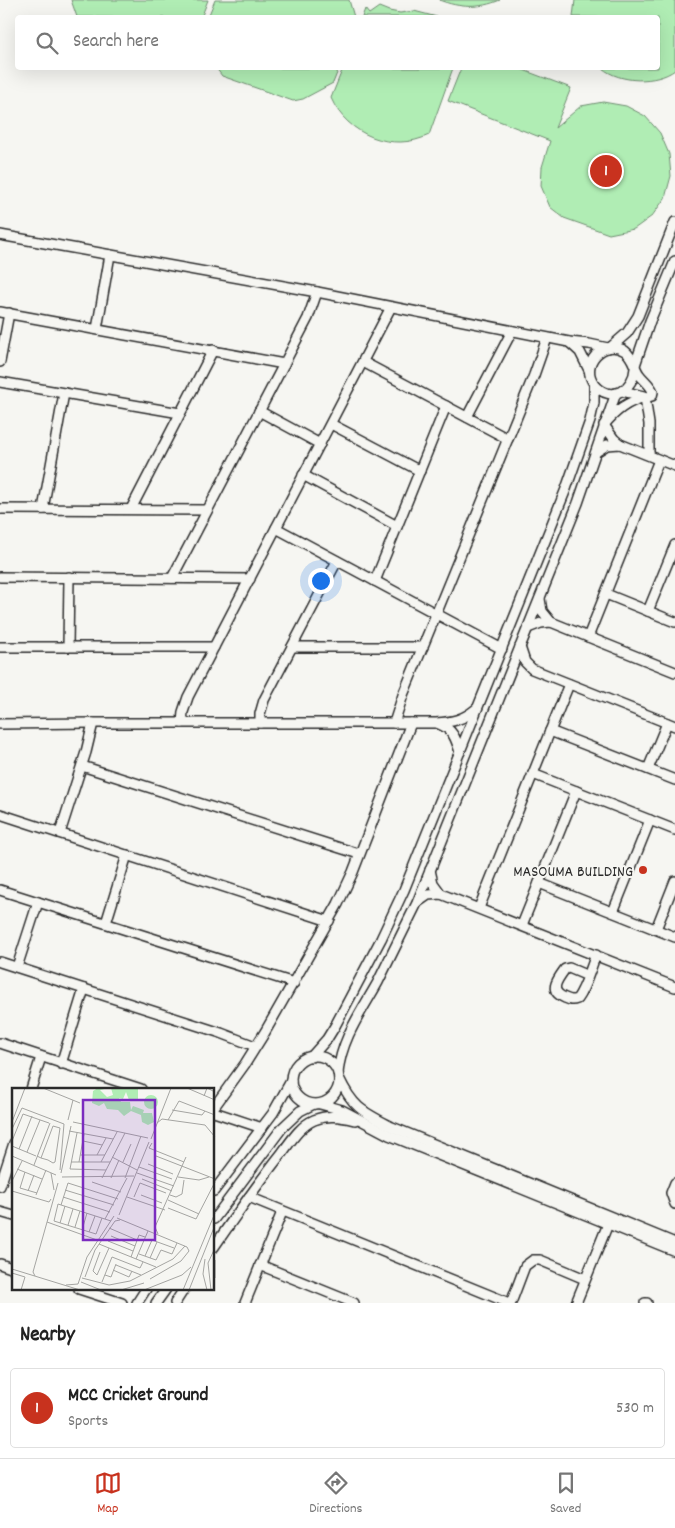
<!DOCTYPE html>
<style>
:root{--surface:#fff;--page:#f2f2f2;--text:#222;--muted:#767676;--line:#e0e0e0;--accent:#c8321e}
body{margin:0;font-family:Dekko,sans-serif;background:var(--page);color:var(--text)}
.you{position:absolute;left:320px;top:580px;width:18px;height:18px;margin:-12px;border:4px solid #fff;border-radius:50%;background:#1a73e8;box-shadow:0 0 0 8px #1a73e833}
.badge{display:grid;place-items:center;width:32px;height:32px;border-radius:50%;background:var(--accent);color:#fff;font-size:16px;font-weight:700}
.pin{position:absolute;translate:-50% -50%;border:2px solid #fff;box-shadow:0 1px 5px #0006}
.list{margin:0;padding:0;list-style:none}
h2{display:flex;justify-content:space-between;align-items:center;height:65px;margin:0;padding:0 20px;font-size:21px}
h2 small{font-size:16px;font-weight:400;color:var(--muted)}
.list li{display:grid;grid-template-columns:32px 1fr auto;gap:15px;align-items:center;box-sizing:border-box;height:80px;margin:0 10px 10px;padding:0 10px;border:1px solid var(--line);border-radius:5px}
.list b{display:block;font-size:19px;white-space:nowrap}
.list p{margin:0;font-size:16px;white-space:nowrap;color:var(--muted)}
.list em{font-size:16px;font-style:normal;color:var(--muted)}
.icon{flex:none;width:28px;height:28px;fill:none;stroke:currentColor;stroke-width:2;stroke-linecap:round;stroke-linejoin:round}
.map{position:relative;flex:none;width:675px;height:1303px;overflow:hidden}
.search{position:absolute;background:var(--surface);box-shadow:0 5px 20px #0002;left:15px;right:15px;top:15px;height:55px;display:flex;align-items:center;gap:12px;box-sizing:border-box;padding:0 18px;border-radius:5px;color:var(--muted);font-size:19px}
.sheet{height:155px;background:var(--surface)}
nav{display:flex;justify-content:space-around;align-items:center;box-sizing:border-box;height:70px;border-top:1px solid var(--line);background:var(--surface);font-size:14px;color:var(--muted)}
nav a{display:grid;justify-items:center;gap:2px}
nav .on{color:var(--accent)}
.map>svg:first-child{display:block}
.green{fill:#b0edb4;stroke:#6e8c70}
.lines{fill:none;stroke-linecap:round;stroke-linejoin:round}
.minor-casing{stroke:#2b2b2b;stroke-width:12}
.minor{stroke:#f6f6f2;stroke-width:9}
.poi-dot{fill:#c8321e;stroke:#f6f6f2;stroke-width:2}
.labels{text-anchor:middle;stroke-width:4;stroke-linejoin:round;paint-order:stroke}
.poi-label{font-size:16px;fill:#2b2b2b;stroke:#f6f6f2;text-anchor:end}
.inset-road{fill:none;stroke:#a5a5a2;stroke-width:1}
.view{fill:#7b2cbf;fill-opacity:0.15;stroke:#7b2cbf;stroke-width:2.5}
.inset-edge{fill:none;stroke:#2b2b2b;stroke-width:2.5}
</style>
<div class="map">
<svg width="675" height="1303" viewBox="0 0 675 1303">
<rect width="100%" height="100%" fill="#f6f6f2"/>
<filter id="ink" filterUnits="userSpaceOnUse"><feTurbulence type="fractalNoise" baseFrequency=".02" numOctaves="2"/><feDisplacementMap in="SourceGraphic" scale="10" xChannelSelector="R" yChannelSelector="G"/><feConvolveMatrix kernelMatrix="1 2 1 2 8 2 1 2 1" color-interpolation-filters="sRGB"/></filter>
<g filter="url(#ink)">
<g class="green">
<polygon points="71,0 208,0 201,18 77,17"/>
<polygon points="215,0 349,0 354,17 208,17"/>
<path d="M 439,0 L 500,0 C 479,9 460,8 439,0 Z"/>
<path d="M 575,0 L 675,0 L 675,70 C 656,84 620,83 602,68 L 658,68 L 658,18 L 573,17 Z"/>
<polygon points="379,7 389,11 400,13 414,11 437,17 362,17 365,9 369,14"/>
<polygon points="216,68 339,68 333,83 303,99 293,101 222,76"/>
<path d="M 343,68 L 453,68 L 429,135 C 393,153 347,135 331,98 Z"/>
<polygon points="461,68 518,68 571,88 555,128 581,106 603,102 626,106 645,116 660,133 669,154 671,176 665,198 652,216 634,229 609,234 564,218 550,207 541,186 542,167 550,141 448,101"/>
</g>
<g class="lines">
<defs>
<g id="minor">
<polyline points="0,235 317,292 569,342 589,344 608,348"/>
<polyline points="0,312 284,364"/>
<polyline points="97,329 110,255"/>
<polyline points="569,342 580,352 589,370"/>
<polyline points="611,347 627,333 638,316 675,222"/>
<polyline points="0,362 9,313"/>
<polyline points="363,362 508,439"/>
<polyline points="635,365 650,321 675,261"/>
<polyline points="0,382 180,413"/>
<path d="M 622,391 L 648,397 L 652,396 L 653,392 C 651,385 643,380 639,374 C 634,367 633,357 625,351 C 604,337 578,365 595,385 C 611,404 634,389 635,368"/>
<polyline points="259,411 320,444"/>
<polyline points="467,417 512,331"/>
<polyline points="331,424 420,471"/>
<polyline points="596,452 607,445 620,444"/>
<path d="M 649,455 L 649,424 L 645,397 C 627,402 616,410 604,425 L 614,439 L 620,444 L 675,466"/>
<polyline points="303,475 397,526"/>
<polyline points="0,509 207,510"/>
<polyline points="43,509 64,393"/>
<polyline points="131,509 213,350"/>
<polyline points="276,528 502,649"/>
<polyline points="0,577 250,579"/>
<polyline points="172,578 284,364 308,318 317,292"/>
<polyline points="375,581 446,406"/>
<polyline points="606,594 675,622"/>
<polyline points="540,599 542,611 551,622"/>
<polyline points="648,611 675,545"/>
<polyline points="528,628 541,623 551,622 675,672"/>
<polyline points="588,637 659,460"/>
<polyline points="0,647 214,647"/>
<polyline points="68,647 69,577"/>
<polyline points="292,647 423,647"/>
<polyline points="520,647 525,662 532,669 675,726"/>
<polyline points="182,723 183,712 188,697 391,307"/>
<polyline points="260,723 260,714 264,700 337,561"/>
<polyline points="394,723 403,695 534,375 547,338"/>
<path d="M 0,724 L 93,723 L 436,723 C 452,722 463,720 476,709"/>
<path d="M 439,724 C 453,729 456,739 460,752"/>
<polyline points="550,731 675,780"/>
<polyline points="82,766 359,854"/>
<polyline points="648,769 667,723"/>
<polyline points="533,774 675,830"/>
<polyline points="0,814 329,921"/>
<polyline points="60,833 86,752 93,723"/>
<polyline points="430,870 433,883 441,894"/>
<polyline points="539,883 675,937"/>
<polyline points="0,890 294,983"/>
<polyline points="418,902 428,895 441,894 675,987"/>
<polyline points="479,908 569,684"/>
<polyline points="613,912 650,820"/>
<polyline points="106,923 127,855"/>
<polyline points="522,925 576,791"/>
<polyline points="656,929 675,881"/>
<polyline points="0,962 221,1033 255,1046"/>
<polyline points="17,967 38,902"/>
<path d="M 588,976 L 569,968 L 565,969 C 557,980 548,991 565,998 C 570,1000 572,1001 577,999 C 586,987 590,969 596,955"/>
<polyline points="0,1043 141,1089"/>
<circle cx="315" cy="1080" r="24"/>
<polyline points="311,1057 327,1039 335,1026 381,939 404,890 566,489 590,421 594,403 594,384"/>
<polyline points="61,1064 84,989"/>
<path d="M 338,1073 C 341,1039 362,1011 378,982 C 391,956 404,929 417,903 L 578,503 L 616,393"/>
<path d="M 339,1078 C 353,1108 363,1112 392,1127 L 675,1243"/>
<polyline points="31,1089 41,1057"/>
<polyline points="320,1104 342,1110 389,1135 675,1251"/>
<polyline points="214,1107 245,1064 265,1032 338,904 353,872 411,723"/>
<polyline points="214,1112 262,1128"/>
<polyline points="675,1183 671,1193 675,1204"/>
<polyline points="0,1186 14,1143"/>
<polyline points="214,1191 273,1113 291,1081"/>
<polyline points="249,1197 509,1303"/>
<polyline points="0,1212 14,1216"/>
<polyline points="214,1219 282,1128 300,1111 314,1104"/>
<path d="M 214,1247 C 236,1215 258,1183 282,1153 C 291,1141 300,1126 314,1120 C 328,1114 341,1117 355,1120"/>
<polyline points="0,1264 14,1269"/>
<polyline points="260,1265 354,1303"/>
<polyline points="79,1289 122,1303"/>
<polyline points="137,1303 146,1289"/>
<polyline points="156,1303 166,1289"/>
<polyline points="175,1303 184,1289"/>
<polyline points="245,1303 282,1212"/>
<polyline points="511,1303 525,1266 533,1260 540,1260 585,1279"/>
<polyline points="576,1303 608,1224"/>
<polyline points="645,1303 647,1303"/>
</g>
</defs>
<use href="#minor" class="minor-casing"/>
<use href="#minor" class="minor"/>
</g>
</g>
<circle class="poi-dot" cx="643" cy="870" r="5"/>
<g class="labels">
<g class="poi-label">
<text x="633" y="876">MASOUMA BUILDING</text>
</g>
</g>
<g transform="translate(12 1088)">
<rect width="202" height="202" fill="#f6f6f2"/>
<path d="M 86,0 L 97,0 L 88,2 L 95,9 L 101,7 L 99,0 L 126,0 L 126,11 L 117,12 L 114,4 L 111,11 L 107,10 L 109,14 L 118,14 L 119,22 L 121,18 L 132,22 L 131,25 L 140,25 L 142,34 L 136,37 L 130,34 L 129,27 L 119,23 L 112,28 L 106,22 L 95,21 L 92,15 L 87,18 L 80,15 L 81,3 ZM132 14a7 7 0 1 1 14 0a7 7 0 1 1-14 0Z" fill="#b0edb4"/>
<path class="inset-road" d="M 31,0 L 68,15M 175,0 L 203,12M 192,8 L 195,0 L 203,4M 160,22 L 190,27 L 193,23M 56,32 L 61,12M 156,32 L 167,13 L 203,27M 0,34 L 13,0M 61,34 L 136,50M 145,35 L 150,31 L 193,37 L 203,49M 0,41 L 10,20 L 52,36 L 48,82M 57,43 L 101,51M 65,45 L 58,81 L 94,82M 139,51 L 159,0M 0,53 L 11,26 L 37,35M 71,53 L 90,57M 140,55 L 137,60 L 172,74M 0,58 L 24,68M 7,61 L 20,28M 15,64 L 28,32M 68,67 L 93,67M 85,67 L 94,50M 0,68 L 44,87M 25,68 L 29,70 L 36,72 L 41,75 L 43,74 L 48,40 L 41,38 L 29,70M 144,68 L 203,91M 100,69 L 125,82M 59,74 L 98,74M 67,74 L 72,46M 89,74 L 105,44M 111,74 L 119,56M 136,76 L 161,86M 22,77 L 38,35M 127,79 L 160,91M 5,81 L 30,91M 13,84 L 8,100 L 25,105M 39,85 L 42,102M 49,85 L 59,38M 125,85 L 162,98M 50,89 L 122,88M 166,89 L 187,92 L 197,89M 90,90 L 113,45M 99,90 L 107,72M 113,90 L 129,48M 130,91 L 160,103M 0,93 L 10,73M 80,94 L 109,104M 128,95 L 154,105M 53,102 L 102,117M 0,103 L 37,114 L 39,111M 16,103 L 22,87M 24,107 L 34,82M 129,107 L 150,115M 158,107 L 164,109 L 170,106 L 172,92M 51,109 L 98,124M 115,109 L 153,122M 122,109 L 128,95M 156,112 L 187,126M 46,116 L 42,133 L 84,146 L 90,130M 46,116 L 99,133M 49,117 L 56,95 L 106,111M 156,120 L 184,131 L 203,94M 107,127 L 137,54M 105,130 L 175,159M 93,131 L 115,90M 35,134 L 85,152M 48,135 L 53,118M 56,137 L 61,121M 63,139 L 68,123M 97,140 L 125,152M 70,142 L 75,125M 77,144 L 83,128M 146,146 L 143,139 L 174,69M 99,148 L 123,158M 96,153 L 121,163M 87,156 L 144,179M 88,164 L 81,183 L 85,187 L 97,160M 127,166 L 144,172 L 149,162 L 160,166 L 165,155M 133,168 L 140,152 L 162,160M 100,169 L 128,180 L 131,174M 119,169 L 127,147 L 133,149M 138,170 L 145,154M 124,171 L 136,143M 193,171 L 191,186 L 195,202M 203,172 L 203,190M 104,177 L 129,187M 0,181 L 68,202M 101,182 L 117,189 L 120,183M 0,185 L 13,189 L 9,202M 93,187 L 99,189 L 104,176M 23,188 L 21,184 L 46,95M 73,189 L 83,162 L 103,133 L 108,132M 70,190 L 97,197 L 118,193 L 161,171 L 173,158M 138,191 L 169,173 L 177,163 L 175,159M 69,194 L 89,202M 90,194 L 100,169M 54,197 L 66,196 L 75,169 L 102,128M 109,202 L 132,195M 132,202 L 170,187 L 179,179M 171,202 L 203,125M 177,202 L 203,137M 199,202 L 196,175 L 202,162"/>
<path class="view" d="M 71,12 L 143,12 L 143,152 L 71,152 Z"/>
<rect width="202" height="202" class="inset-edge"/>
</g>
</svg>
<div class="you"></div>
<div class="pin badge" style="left:606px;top:171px">1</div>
<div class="search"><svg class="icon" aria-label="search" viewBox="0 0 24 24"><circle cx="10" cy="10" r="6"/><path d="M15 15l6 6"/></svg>Search here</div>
</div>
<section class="sheet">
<h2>Nearby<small></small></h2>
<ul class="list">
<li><span class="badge">1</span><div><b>MCC Cricket Ground</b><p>Sports</p></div><em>530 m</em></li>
</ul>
</section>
<nav>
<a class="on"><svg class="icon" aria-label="map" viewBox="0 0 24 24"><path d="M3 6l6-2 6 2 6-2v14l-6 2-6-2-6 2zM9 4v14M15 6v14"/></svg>Map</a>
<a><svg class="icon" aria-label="directions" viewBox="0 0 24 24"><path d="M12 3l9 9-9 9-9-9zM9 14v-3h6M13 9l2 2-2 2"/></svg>Directions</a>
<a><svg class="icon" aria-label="saved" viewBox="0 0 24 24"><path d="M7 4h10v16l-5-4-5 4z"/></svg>Saved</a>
</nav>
